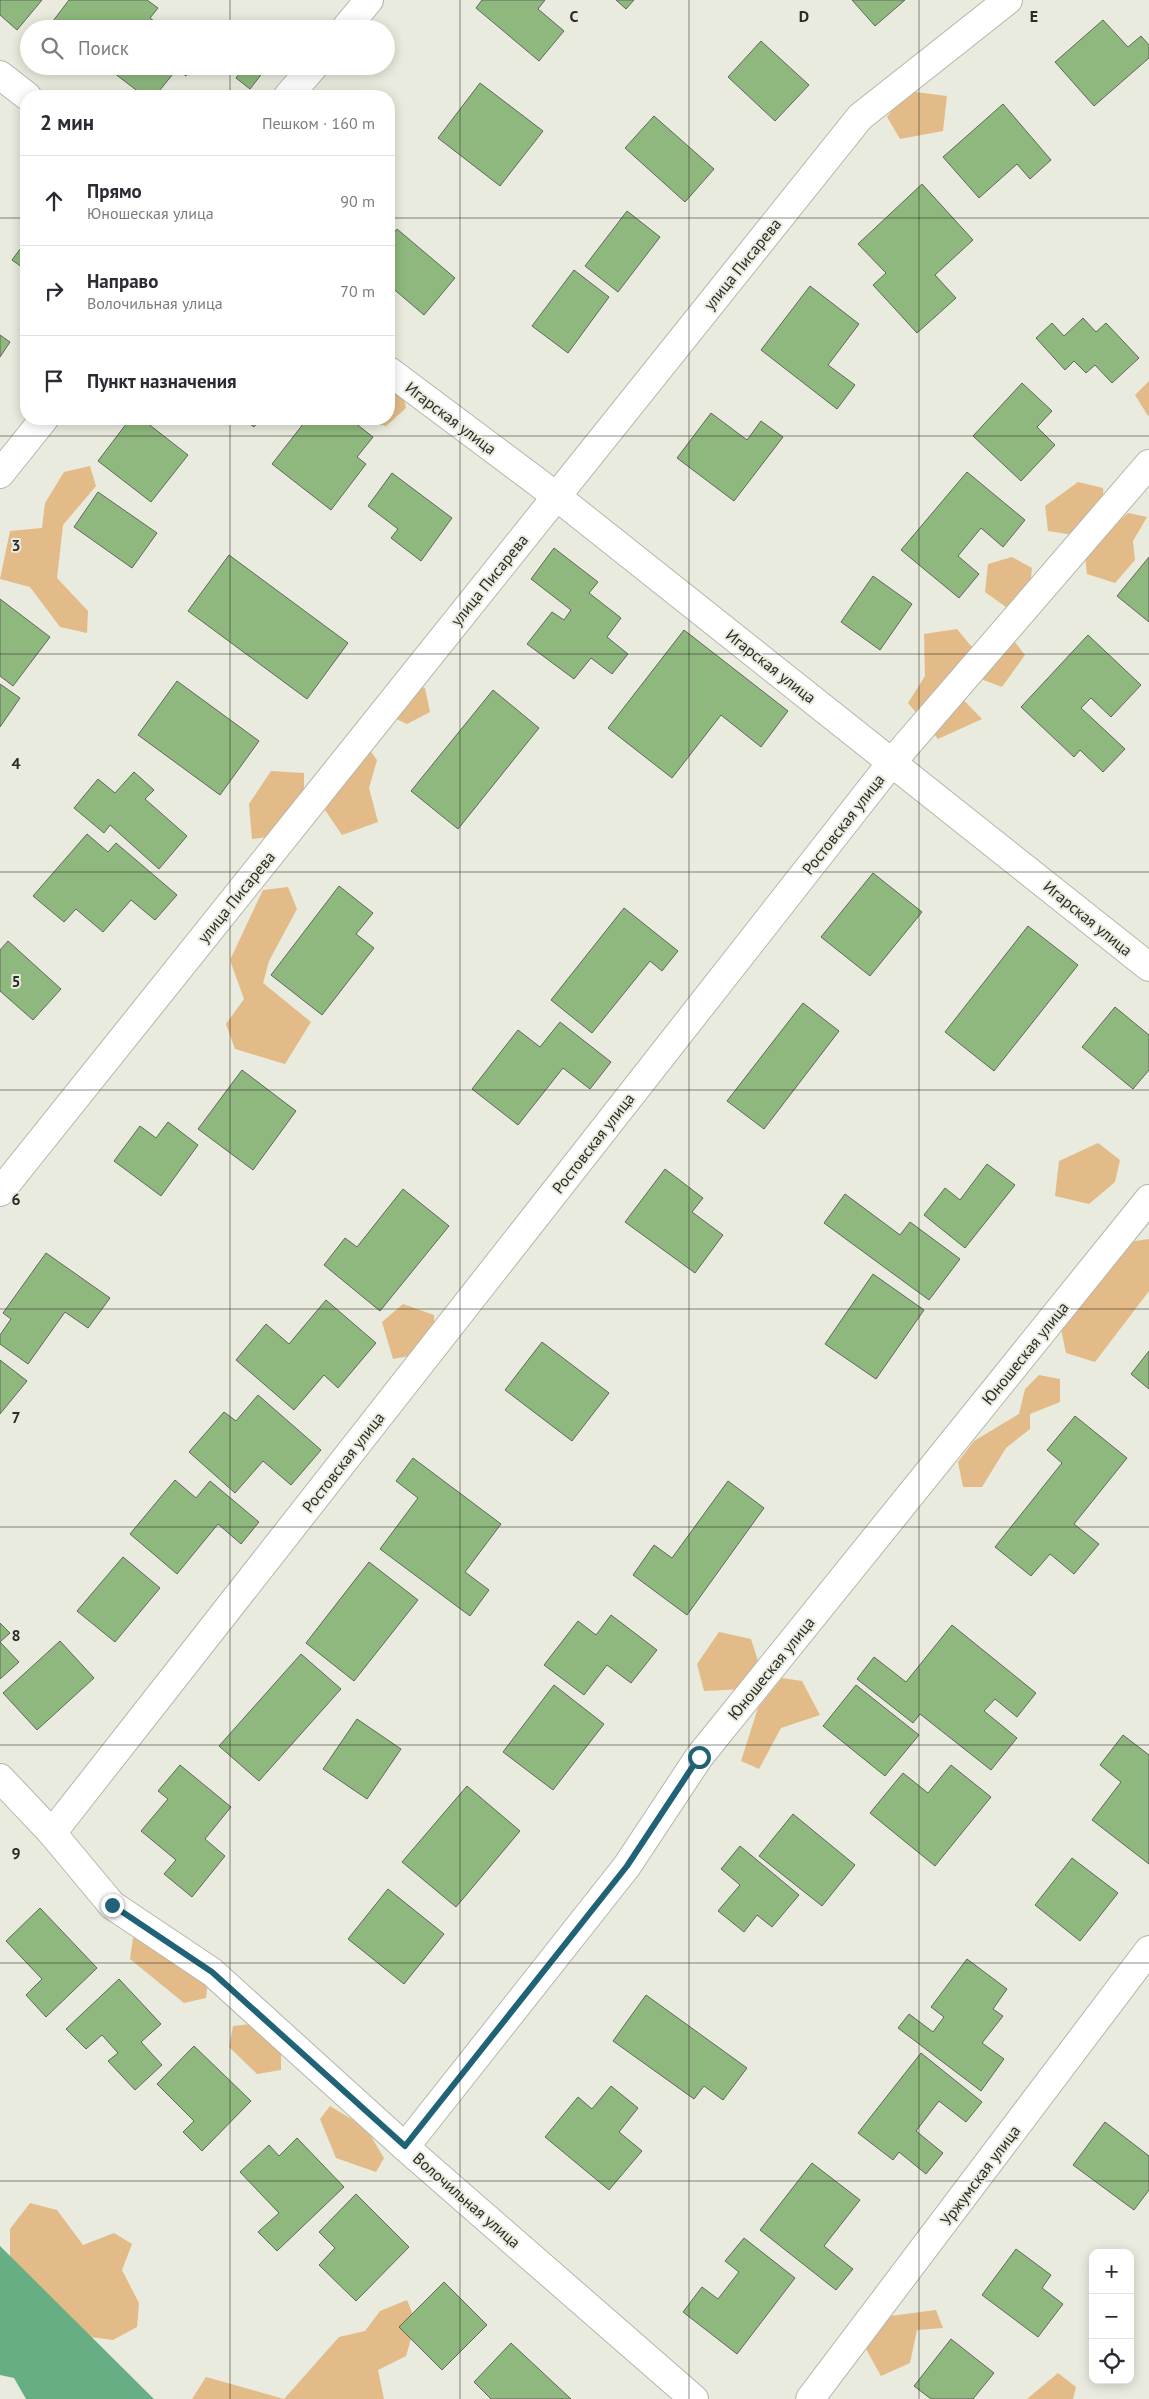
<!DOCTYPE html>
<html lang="ru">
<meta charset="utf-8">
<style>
:root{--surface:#fff;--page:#f7f7f7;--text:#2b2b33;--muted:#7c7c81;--line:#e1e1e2}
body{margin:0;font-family:"PT Sans",sans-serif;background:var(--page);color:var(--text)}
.controls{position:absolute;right:15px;bottom:15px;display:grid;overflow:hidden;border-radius:10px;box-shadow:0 2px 12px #0003}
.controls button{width:45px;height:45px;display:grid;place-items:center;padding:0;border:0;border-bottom:1px solid var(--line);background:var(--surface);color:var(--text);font:25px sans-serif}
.stop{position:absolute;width:15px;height:15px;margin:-11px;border:4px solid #206276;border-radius:50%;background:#fff}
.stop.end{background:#206276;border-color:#fff;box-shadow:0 1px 5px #0008}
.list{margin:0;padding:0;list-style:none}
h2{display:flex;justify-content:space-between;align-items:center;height:65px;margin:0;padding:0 20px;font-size:21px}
h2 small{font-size:16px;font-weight:400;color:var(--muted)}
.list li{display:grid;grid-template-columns:32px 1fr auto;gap:15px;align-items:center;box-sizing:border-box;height:90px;padding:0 20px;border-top:1px solid var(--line)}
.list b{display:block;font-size:19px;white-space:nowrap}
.list p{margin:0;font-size:16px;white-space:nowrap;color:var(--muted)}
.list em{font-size:16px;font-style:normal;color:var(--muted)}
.icon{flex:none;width:28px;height:28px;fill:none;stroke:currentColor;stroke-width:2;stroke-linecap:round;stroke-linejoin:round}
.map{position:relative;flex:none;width:1149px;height:2399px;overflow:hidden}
.search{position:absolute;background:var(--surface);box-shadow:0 2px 12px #0003;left:20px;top:20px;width:375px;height:55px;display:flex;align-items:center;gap:12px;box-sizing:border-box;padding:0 18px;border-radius:28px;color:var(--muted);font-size:19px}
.panel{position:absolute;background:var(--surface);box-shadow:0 2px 12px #0003;left:20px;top:90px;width:375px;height:335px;border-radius:20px}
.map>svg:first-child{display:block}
.green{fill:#e3bb88}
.water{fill:#67ae85}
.building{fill:#8eb87d;stroke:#61685e}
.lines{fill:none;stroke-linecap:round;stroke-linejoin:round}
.street-casing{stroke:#b4b6a9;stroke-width:30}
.street{stroke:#fff;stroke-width:28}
.route{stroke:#206276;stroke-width:6}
.grid{fill:none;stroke:#2b2c27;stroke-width:1;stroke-opacity:0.55}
.labels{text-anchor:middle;stroke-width:4;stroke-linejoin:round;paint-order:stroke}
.street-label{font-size:16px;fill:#2b2c27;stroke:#e8ebdd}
.grid-label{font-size:16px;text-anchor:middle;font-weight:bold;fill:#2b2c27;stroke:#e8ebdd;stroke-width:4;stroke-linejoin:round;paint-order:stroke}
</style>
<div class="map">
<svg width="1149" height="2399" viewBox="0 0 1149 2399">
<rect width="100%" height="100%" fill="#e8ebdd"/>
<g class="green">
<polygon points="907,91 947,96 943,131 900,139 887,117"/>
<polygon points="1149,381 1149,415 1148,416 1135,395"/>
<polygon points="389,385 402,389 406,408 386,426 361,420 389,419"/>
<polygon points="90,466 96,486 63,525 57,578 88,611 87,633 60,627 30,587 0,579 10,531 42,528 45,503 64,472"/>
<polygon points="1078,482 1103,488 1104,507 1074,535 1048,531 1045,506"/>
<polygon points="1128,513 1147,517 1133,541 1135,560 1115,583 1087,574 1085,554"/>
<polygon points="1012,557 1032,568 1029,596 1006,607 985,592 988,564"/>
<polygon points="957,629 971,646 1011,637 1025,655 1002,687 960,671 950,686 982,719 938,739 908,703 925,676 924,634"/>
<polygon points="403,681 425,688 430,712 407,724 390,716"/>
<polygon points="366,745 377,760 369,788 378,822 342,835 325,810"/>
<polygon points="271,771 304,773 304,793 278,836 252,839 249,804"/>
<polygon points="288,887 297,909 269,961 263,983 311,1022 285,1064 235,1049 226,1024 244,999 230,960 263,890"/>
<polygon points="1098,1143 1120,1160 1115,1182 1089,1204 1055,1196 1059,1161"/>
<polygon points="1149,1239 1149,1291 1095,1362 1066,1353 1061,1329 1128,1242"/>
<polygon points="403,1304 434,1315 436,1351 393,1359 382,1322"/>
<polygon points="1039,1375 1060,1379 1060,1402 1030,1414 1030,1429 1006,1448 982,1487 963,1487 958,1462 974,1441 1019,1414 1025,1389"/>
<polygon points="719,1632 751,1639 758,1661 744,1689 704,1691 697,1664"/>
<polygon points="782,1678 802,1681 820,1715 781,1728 759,1769 741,1761 758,1708"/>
<polygon points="153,1936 208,1980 206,1998 184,2003 130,1959 133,1938"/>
<polygon points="251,2024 281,2052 281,2070 257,2074 229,2047 233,2026"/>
<polygon points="330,2106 366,2128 384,2158 376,2172 336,2158 320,2119"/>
<polygon points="30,2203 57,2210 83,2245 114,2233 132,2244 122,2270 139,2303 137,2327 113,2340 82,2336 10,2264 10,2229"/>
<polygon points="407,2300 416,2322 406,2356 378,2370 384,2399 192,2399 206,2377 284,2399 339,2337 365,2331 380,2311"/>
<polygon points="936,2310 943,2328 917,2330 910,2363 881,2376 866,2349 890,2316"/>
<polygon points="1058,2373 1076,2387 1073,2399 1027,2399"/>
</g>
<polygon class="water" points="0,2246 154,2399 26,2399 14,2378 0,2375"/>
<g class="building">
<polygon points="0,0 42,0 17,30 0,15"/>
<polygon points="69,0 147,0 158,8 150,18 165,29 63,29 53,21"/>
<polygon points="482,0 545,0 538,9 564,31 539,61 476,8"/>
<polygon points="616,0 634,0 626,9"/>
<polygon points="852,0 905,0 875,26"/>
<polygon points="1103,20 1128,47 1141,36 1149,45 1149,58 1094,106 1055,62"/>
<polygon points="761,41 809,85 775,121 728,77"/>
<polygon points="119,66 193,66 186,76 177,69 155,96 144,96 114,73"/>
<polygon points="245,66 267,67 250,89 236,78"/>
<polygon points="480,83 543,131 500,186 438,138"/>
<polygon points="1003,104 1051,160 1030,179 1017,164 979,198 943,157"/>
<polygon points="654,116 714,169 685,202 625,148"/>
<polygon points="922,184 973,240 935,275 956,298 917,333 873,285 886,273 858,244"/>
<polygon points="627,211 660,237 618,292 585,266"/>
<polygon points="397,229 455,278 424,315 389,285 389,239"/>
<polygon points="26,241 26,270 12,260"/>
<polygon points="574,270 609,297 568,353 532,326"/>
<polygon points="810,286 859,324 828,365 855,385 837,409 761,350"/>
<polygon points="1083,318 1096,332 1106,323 1139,358 1112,383 1095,365 1086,373 1074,361 1065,370 1036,338 1052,323 1064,336"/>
<polygon points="0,335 10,342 0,357"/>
<polygon points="1022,383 1052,411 1037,427 1055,445 1021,481 973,436"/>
<polygon points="711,413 747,440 761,421 783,437 734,501 677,458"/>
<polygon points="130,419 142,419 188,455 151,502 98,461"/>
<polygon points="243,419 260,419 254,427"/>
<polygon points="307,419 350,419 373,437 357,457 366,464 331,510 272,464"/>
<polygon points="967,472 1025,520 1003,547 981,528 958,556 979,574 959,598 901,550"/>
<polygon points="392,473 452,518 421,561 391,538 398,529 368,506"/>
<polygon points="98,492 157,533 132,568 74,527"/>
<polygon points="554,548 598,582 589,593 621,618 607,637 628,654 612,674 591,658 574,679 527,644 552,612 564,620 571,610 531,579"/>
<polygon points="229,555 348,643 307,699 188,611"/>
<polygon points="1149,557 1149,622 1117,596"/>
<polygon points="873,576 912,604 880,650 841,622"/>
<polygon points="0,599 50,637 13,686 0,676"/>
<polygon points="684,630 788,711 761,747 721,715 672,778 608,728"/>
<polygon points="1088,635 1141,685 1111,717 1091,698 1081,708 1125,749 1103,772 1080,750 1074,757 1021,707"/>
<polygon points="177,681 259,741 220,795 138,735"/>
<polygon points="0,684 20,698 0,727"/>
<polygon points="493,690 539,728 458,829 411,791"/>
<polygon points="134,772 154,790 145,799 187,836 159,869 110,825 104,833 74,808 98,779 115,793"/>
<polygon points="87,834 108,852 116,843 177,895 155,920 131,900 103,932 76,909 64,922 33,896"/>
<polygon points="873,873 922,912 870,976 821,937"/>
<polygon points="339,886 373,913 356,934 374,948 322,1015 271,975"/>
<polygon points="624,908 678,951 662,971 650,961 592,1033 551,1000"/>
<polygon points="1028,926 1078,965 994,1071 945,1032"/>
<polygon points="8,941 61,989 33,1020 0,991 0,950"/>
<polygon points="803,1003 839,1031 764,1129 727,1101"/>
<polygon points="1115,1007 1149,1035 1149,1070 1133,1089 1082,1047"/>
<polygon points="560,1022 611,1062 590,1089 563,1068 518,1125 472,1089 518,1030 540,1047"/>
<polygon points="242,1070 296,1111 253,1170 198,1129"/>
<polygon points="168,1122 198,1145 161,1196 114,1161 140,1126 156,1138"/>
<polygon points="987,1164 1015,1185 965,1248 924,1215 945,1188 960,1200"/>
<polygon points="665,1169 703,1198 692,1212 723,1235 695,1273 625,1222"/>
<polygon points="403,1189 449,1226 380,1311 324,1265 345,1238 357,1247"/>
<polygon points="845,1194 900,1235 910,1222 960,1259 929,1300 824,1223"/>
<polygon points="46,1253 110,1298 88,1328 65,1312 28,1364 0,1344 0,1335 11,1319 3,1313"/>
<polygon points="873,1274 924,1310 876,1379 825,1344"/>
<polygon points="326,1300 376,1343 338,1388 324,1375 294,1410 236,1360 266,1324 289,1344"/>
<polygon points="542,1342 609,1393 572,1441 505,1390"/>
<polygon points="1149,1351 1149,1389 1131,1374"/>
<polygon points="0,1360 27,1381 0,1414"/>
<polygon points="258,1395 321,1450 291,1485 263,1461 235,1493 189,1452 224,1412 236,1421"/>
<polygon points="1075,1416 1127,1458 1074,1524 1099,1544 1074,1574 1050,1554 1031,1576 995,1547 1062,1463 1047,1450"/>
<polygon points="413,1458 501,1524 465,1572 489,1590 470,1616 380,1549 418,1498 396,1481"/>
<polygon points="175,1480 196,1498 210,1481 259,1522 241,1544 218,1524 177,1574 130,1534"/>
<polygon points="728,1481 764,1508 687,1615 633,1575 654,1545 672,1558"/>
<polygon points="123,1557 160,1588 115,1642 77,1611"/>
<polygon points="369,1562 418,1600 354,1681 306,1643"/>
<polygon points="611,1615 657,1650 631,1683 607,1665 584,1695 544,1665 578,1621 596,1635"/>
<polygon points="0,1623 10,1633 0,1642 19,1662 0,1679"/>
<polygon points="952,1625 1036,1693 1017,1717 995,1699 984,1711 1017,1738 991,1770 920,1714 913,1723 857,1679 874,1657 906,1682"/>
<polygon points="60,1641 94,1678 37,1730 3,1693"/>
<polygon points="301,1654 341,1689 259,1781 219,1746"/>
<polygon points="554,1685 604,1724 553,1790 503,1752"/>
<polygon points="856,1685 919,1735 885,1776 823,1726"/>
<polygon points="357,1719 401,1749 367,1799 323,1769"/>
<polygon points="1123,1735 1149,1755 1149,1864 1092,1820 1121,1782 1100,1765"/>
<polygon points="180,1765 231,1807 205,1839 225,1856 192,1897 164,1874 176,1860 141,1831 168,1799 158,1791"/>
<polygon points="951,1765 991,1797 935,1866 870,1813 903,1773 928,1793"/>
<polygon points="467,1786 520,1831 456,1907 402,1862"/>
<polygon points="793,1814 855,1865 822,1906 759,1856"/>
<polygon points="740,1846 799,1895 772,1927 757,1915 744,1932 718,1911 740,1885 721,1869"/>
<polygon points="1072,1858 1118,1893 1080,1941 1035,1905"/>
<polygon points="388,1889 444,1934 404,1984 348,1939"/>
<polygon points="40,1908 97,1968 46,2017 26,1995 42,1979 6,1941"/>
<polygon points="967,1959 1007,1989 993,2009 1003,2016 982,2043 1004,2059 981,2091 898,2028 909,2014 933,2032 944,2017 931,2007"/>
<polygon points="119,1979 161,2024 141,2042 162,2065 135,2090 108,2061 118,2053 102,2035 86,2049 66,2029"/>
<polygon points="646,1995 747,2068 723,2100 704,2086 694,2099 613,2041"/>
<polygon points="194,2046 251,2101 202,2151 183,2132 194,2121 157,2084"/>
<polygon points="921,2053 982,2102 966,2122 939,2101 916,2131 943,2153 926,2174 899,2152 893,2160 858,2133"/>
<polygon points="611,2086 638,2108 619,2132 642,2151 609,2190 545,2137 578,2097 592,2109"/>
<polygon points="1105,2122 1149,2156 1149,2190 1134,2210 1073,2165"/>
<polygon points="297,2138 344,2187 277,2251 258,2232 279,2213 240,2172 269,2145 279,2156"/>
<polygon points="812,2163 860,2200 824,2246 853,2269 836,2290 760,2230"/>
<polygon points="356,2194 409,2247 356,2301 319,2265 335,2248 319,2232"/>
<polygon points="744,2238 795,2278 737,2354 683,2312 702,2287 718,2299 739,2272 725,2261"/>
<polygon points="1016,2249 1051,2275 1042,2288 1063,2304 1038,2337 982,2295"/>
<polygon points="444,2282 487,2325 442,2370 399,2327"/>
<polygon points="951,2339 994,2373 973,2399 931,2399 914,2386"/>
<polygon points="511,2343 571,2399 491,2399 474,2382"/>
</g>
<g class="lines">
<defs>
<g id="street">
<polyline points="345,29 369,0"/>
<polyline points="0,75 27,96"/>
<polyline points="288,96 314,66"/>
<polyline points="389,371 556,496 1149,967"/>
<polyline points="0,474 44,419"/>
<polyline points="0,1192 860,117 1008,0"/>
<polyline points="0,1778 52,1833 112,1905 212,1972 405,2147 694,2399"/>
<polyline points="52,1833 892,762 1149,464"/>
<polyline points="405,2147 627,1866 699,1757 1149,1199"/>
<polyline points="810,2399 1149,1950"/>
</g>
</defs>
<use href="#street" class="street-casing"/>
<use href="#street" class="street"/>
</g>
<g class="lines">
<polyline class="route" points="112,1905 212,1972 405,2146 627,1866 699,1757"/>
</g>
<path class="grid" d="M 230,0 L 230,29M 460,0 L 460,2399M 689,0 L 689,2399M 919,0 L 919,2399M 230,66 L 230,96M 0,218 L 26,218M 389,218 L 1149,218M 230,419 L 230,2399M 0,436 L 1149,436M 0,654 L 1149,654M 0,872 L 1149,872M 0,1090 L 1149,1090M 0,1309 L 1149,1309M 0,1527 L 1149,1527M 0,1745 L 1149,1745M 0,1963 L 1149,1963M 0,2181 L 1149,2181"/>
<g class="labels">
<g class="street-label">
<text transform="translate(742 264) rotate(-51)" y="6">улица Писарева</text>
<text transform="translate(451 418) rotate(37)" y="6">Игарская улица</text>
<text transform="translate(489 580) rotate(-51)" y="6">улица Писарева</text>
<text transform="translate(771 666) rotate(38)" y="6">Игарская улица</text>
<text transform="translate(843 824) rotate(-52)" y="6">Ростовская улица</text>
<text transform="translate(236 897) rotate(-51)" y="6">улица Писарева</text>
<text transform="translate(1088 918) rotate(39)" y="6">Игарская улица</text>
<text transform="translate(593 1143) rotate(-52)" y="6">Ростовская улица</text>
<text transform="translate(1025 1353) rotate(-51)" y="6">Юношеская улица</text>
<text transform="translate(343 1462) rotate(-52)" y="6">Ростовская улица</text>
<text transform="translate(771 1668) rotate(-51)" y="6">Юношеская улица</text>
<text transform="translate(980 2175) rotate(-53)" y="6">Уржумская улица</text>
<text transform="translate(467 2200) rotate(41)" y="6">Волочильная улица</text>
</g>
</g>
<g class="grid-label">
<text x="574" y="22">C</text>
<text x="804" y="22">D</text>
<text x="1034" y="22">E</text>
<text x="16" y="551">3</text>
<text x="16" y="769">4</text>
<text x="16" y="987">5</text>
<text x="16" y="1205">6</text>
<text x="16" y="1423">7</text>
<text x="16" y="1641">8</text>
<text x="16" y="1859">9</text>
</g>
</svg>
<div class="controls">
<button>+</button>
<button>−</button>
<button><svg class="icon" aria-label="locate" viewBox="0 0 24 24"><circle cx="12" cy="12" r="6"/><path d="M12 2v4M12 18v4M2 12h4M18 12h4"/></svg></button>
</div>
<div class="stop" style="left:699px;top:1757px"></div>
<div class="stop end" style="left:112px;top:1905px"></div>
<div class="search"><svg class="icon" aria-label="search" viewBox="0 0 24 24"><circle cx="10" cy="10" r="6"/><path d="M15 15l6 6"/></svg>Поиск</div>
<section class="panel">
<h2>2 мин<small>Пешком · 160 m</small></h2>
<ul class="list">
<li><svg class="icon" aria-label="ahead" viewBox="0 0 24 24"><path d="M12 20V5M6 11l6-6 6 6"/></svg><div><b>Прямо</b><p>Юношеская улица</p></div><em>90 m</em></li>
<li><svg class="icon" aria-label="right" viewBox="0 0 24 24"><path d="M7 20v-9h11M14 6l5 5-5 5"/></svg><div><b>Направо</b><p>Волочильная улица</p></div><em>70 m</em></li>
<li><svg class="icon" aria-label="arrive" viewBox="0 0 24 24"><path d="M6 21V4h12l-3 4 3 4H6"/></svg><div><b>Пункт назначения</b></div></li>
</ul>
</section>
</div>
